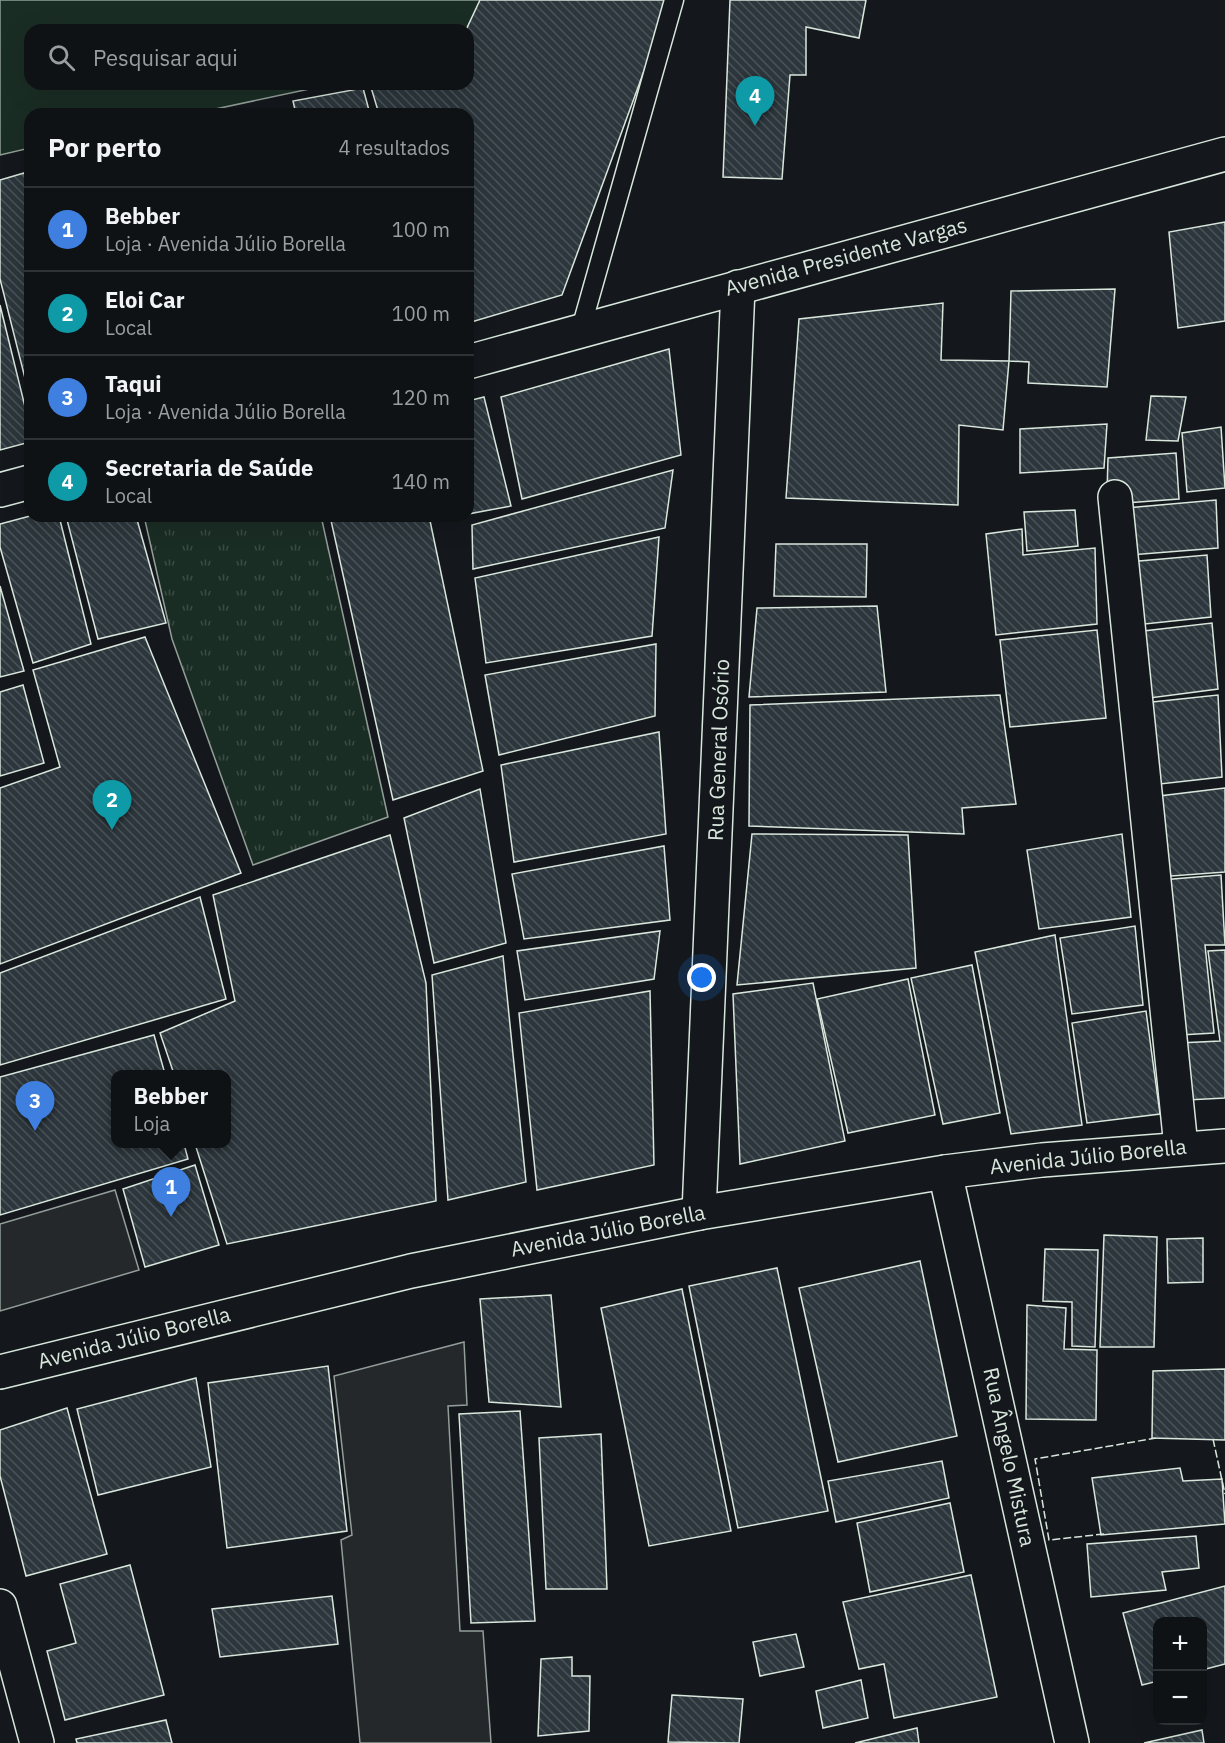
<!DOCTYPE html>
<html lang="pt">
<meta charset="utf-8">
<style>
:root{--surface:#0f1215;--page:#181b1e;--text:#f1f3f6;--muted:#9b9ea0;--line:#2f3234;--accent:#ffb74d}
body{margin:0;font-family:"IBM Plex Sans",sans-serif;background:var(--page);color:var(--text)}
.controls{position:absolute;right:18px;bottom:18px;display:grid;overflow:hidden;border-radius:12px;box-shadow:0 6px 24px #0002}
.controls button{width:54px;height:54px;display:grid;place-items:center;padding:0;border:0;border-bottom:2px solid var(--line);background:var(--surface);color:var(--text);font:30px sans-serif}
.you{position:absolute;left:702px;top:978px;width:21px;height:21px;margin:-15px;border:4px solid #fff;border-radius:50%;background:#1a73e8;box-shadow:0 0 0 9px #1a73e833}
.badge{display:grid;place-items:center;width:39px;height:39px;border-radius:50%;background:var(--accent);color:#fff;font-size:20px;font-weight:700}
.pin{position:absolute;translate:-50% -50px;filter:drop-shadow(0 2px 3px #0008)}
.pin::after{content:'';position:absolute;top:32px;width:21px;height:18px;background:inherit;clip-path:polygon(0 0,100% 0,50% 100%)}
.popup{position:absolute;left:111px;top:1070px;width:120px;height:78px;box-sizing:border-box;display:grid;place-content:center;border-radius:12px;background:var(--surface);filter:drop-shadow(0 2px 4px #0005);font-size:20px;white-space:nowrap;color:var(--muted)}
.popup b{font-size:22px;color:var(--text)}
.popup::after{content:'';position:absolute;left:50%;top:100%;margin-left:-12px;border:12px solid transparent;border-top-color:var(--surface)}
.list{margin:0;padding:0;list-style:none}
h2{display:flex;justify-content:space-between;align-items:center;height:78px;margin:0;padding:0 24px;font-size:26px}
h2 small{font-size:20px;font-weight:400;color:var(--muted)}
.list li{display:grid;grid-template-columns:39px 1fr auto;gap:18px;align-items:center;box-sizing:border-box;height:84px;padding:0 24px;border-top:2px solid var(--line)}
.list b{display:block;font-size:22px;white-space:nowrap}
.list p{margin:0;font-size:20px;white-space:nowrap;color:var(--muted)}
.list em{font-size:20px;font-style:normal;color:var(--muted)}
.icon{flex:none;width:33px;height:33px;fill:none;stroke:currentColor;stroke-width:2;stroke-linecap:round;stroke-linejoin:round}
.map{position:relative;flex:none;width:1225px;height:1743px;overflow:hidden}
.search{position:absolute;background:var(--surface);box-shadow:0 6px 24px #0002;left:24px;top:24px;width:450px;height:66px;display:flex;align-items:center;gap:15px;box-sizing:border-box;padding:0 21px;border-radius:18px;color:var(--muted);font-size:22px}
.panel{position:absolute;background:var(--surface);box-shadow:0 6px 24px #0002;left:24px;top:108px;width:450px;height:414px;border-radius:18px}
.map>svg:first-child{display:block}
.grass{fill:url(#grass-tufts);stroke:#939e99;stroke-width:1.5}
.pitch{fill:#1a2d24;stroke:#939e99;stroke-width:1.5}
.parking{fill:#24282b;stroke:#939e99;stroke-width:1.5}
.building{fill:url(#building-back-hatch);stroke:#d8e6dc;stroke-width:1.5}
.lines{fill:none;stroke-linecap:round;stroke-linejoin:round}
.lane-casing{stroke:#d8e6dc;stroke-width:21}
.street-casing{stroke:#d8e6dc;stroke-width:36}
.secondary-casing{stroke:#d8e6dc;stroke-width:36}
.lane{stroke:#14181c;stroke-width:18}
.street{stroke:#14181c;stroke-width:33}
.secondary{stroke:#14181c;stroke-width:33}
.fence{stroke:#d8e6dc;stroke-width:1.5;stroke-dasharray:8 3;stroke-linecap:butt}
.labels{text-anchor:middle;stroke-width:4.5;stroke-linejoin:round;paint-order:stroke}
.street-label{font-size:21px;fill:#d8e6dc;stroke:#14181c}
</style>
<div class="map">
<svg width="1225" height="1743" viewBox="0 0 1225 1743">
<defs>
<pattern id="grass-tufts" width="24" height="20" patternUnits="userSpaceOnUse" patternTransform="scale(1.5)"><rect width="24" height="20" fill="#1a2d24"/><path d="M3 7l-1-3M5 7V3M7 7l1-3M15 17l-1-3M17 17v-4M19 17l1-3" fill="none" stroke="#3b4b43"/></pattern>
<pattern id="building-back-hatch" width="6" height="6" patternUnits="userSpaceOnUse" patternTransform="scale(1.5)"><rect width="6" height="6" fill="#2c363c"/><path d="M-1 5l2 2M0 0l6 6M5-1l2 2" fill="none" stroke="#4a5358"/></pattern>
</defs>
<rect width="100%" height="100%" fill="#14181c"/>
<polygon class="grass" points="144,516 321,516 388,817 253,865 172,639"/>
<polygon class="pitch" points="0,0 480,0 481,1 466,30 30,30 30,84 333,84 192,114 30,114 30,148 0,155"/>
<g class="parking">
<polygon points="115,1190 139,1270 0,1311 0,1224"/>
<polygon points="464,1342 467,1405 448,1406 460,1631 483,1631 491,1743 360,1743 341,1540 352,1535 334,1376"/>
</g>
<g class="building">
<polygon points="480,0 670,0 562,295 468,323 468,114 379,114 370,84 468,84 466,30"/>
<polygon points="730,0 866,0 859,38 806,27 806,75 790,75 782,179 723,177"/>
<polygon points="363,88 370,114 296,114 293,101"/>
<polygon points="24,173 30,196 30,398 0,279 0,180"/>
<polygon points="1225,222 1225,321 1178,328 1169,232"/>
<polygon points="1115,289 1107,387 1028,383 1029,362 1009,361 1011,291"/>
<polygon points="943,303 941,360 1009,361 1003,430 959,425 958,505 786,498 799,319"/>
<polygon points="0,305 30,427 30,442 0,450"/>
<polygon points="669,349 681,455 522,499 501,397"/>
<polygon points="1151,396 1186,397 1178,441 1146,440"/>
<polygon points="484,397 511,506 468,514 468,401"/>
<polygon points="1107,424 1104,468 1020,473 1020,429"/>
<polygon points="1221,427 1225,488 1187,492 1182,433"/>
<polygon points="1176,453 1179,499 1125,503 1107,493 1108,458"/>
<polygon points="673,470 665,528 473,569 472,525"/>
<polygon points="1216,500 1218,548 1130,555 1126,508"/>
<polygon points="1075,510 1078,546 1027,551 1024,512"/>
<polygon points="30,516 59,516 91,644 33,663 0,547 0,524"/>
<polygon points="66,516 136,516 166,623 98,639"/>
<polygon points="330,516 429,516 483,771 393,800"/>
<polygon points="1022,529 1023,555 1095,548 1097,624 996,635 986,534"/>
<polygon points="659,537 652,636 486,663 475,578"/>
<polygon points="776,544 867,544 866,597 774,596"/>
<polygon points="1207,555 1211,617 1135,625 1128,562"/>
<polygon points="0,586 24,671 0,677"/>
<polygon points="877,606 886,692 749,697 757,608"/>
<polygon points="1212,623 1218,689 1142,699 1135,632"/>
<polygon points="1097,630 1106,718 1010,727 1000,640"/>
<polygon points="145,637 241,873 0,964 0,788 60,767 33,670"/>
<polygon points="656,644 655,716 499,755 485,675"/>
<polygon points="23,685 44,763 0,776 0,692"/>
<polygon points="1000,695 1016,804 962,808 964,834 749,826 750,705"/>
<polygon points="1218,695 1222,777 1151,785 1143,703"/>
<polygon points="659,732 666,834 514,862 501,765"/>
<polygon points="1225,788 1225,872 1158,877 1151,797"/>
<polygon points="480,789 506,943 434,963 404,818"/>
<polygon points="752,834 908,835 916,968 737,985"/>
<polygon points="1122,834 1131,917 1039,929 1027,850"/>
<polygon points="390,835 426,983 436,1201 227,1244 195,1144 226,1144 226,1074 174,1074 160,1033 235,1001 213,895"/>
<polygon points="664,846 670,920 524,939 512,874"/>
<polygon points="1221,875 1225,945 1205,945 1214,1033 1180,1035 1161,880"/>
<polygon points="200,897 226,999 0,1065 0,973"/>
<polygon points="1135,926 1143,1005 1072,1014 1060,938"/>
<polygon points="660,931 654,979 525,1000 517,951"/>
<polygon points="1055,935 1082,1125 1011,1134 975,952"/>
<polygon points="1225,950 1225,1098 1187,1100 1179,1043 1220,1041 1208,951"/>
<polygon points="503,956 526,1182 448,1200 432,975"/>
<polygon points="972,965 1000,1113 943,1124 911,978"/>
<polygon points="908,979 935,1115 848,1133 817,999"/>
<polygon points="813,983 845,1141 740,1164 733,994"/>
<polygon points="650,991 654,1165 537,1190 519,1013"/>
<polygon points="1146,1011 1160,1114 1087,1123 1072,1023"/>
<polygon points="154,1035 165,1074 116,1074 116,1144 184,1144 188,1159 0,1215 0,1077"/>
<polygon points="195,1165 219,1245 145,1267 123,1189"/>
<polygon points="1104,1235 1157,1237 1154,1347 1100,1347"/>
<polygon points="1203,1238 1203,1282 1168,1283 1167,1239"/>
<polygon points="1045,1249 1098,1250 1095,1347 1072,1346 1072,1302 1043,1301"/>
<polygon points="920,1261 957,1436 838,1462 799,1288"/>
<polygon points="777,1268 828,1511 738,1528 689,1286"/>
<polygon points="682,1289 731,1531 649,1546 601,1308"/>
<polygon points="551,1295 561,1407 489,1402 480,1299"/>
<polygon points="1027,1305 1066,1308 1064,1349 1097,1350 1096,1420 1026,1419"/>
<polygon points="328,1366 347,1531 227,1548 208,1383"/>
<polygon points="1225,1369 1225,1440 1152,1438 1153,1371"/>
<polygon points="196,1378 211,1467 98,1495 77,1409"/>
<polygon points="67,1408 107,1554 26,1576 0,1476 0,1430"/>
<polygon points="520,1411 535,1621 471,1623 459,1414"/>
<polygon points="601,1434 607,1589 546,1589 539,1438"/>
<polygon points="942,1461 949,1498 836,1522 828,1481"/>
<polygon points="1180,1468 1183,1481 1222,1479 1225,1524 1101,1535 1092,1478"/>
<polygon points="950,1503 964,1572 870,1592 857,1523"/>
<polygon points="1196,1536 1199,1568 1162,1572 1166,1590 1091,1597 1087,1544"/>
<polygon points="130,1565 164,1695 65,1720 47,1651 76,1643 60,1584"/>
<polygon points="971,1575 997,1697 894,1718 884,1664 859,1669 843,1602"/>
<polygon points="1225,1586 1225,1664 1202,1670 1202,1622 1158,1622 1158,1681 1142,1685 1123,1613"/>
<polygon points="332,1596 338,1644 220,1657 212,1609"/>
<polygon points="796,1634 804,1667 760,1676 753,1642"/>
<polygon points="572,1657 572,1676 590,1676 589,1731 538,1736 541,1659"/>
<polygon points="861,1680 868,1718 823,1728 816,1691"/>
<polygon points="672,1695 743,1699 739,1743 668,1742"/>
<polygon points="166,1720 172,1743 77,1743 76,1739"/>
<polygon points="917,1728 919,1743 855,1743"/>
<polygon points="1202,1730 1204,1743 1144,1743"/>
</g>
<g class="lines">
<defs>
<polyline id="lane" points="580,332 674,0"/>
<g id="street">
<polyline points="1115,497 1181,1147"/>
<polyline points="945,1172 1072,1743"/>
<polyline points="699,1213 738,287"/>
<polyline points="0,1606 37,1743"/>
</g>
<g id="secondary">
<polyline points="468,362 1225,154"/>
<polyline points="0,490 30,482"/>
<polyline points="0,1372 411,1271 699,1213 945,1172 1042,1160 1225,1146"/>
</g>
</defs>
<use href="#lane" class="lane-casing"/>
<use href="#street" class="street-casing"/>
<use href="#secondary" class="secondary-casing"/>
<use href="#lane" class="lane"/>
<use href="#street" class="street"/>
<use href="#secondary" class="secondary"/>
<g class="fence">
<polyline points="1213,1439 1225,1494"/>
<polyline points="1104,1534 1049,1540 1035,1459 1156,1438"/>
</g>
</g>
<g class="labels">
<g class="street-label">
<text transform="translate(846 257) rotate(-15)" y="7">Avenida Presidente Vargas</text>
<text transform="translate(719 750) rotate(-88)" y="7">Rua General Osório</text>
<text transform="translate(1088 1157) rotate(-6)" y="7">Avenida Júlio Borella</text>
<text transform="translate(608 1231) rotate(-11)" y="7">Avenida Júlio Borella</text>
<text transform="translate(134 1338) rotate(-14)" y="7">Avenida Júlio Borella</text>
<text transform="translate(1009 1457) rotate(78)" y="7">Rua Ângelo Mistura</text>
</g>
</g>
</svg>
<div class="controls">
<button>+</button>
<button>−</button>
</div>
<div class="you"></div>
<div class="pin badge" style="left:171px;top:1217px;background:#3f7fe0">1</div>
<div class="popup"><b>Bebber</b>Loja</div>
<div class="pin badge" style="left:112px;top:830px;background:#0f9aa8">2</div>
<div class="pin badge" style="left:35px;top:1131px;background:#3f7fe0">3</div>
<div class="pin badge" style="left:755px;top:126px;background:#0f9aa8">4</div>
<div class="search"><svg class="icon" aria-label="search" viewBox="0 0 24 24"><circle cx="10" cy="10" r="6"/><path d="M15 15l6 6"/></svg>Pesquisar aqui</div>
<section class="panel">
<h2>Por perto<small>4 resultados</small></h2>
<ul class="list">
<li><span class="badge" style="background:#3f7fe0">1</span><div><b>Bebber</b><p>Loja · Avenida Júlio Borella</p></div><em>100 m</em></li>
<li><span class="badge" style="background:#0f9aa8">2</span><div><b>Eloi Car</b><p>Local</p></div><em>100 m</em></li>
<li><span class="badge" style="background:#3f7fe0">3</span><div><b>Taqui</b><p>Loja · Avenida Júlio Borella</p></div><em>120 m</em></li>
<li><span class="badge" style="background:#0f9aa8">4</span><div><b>Secretaria de Saúde</b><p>Local</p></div><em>140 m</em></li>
</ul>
</section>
</div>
